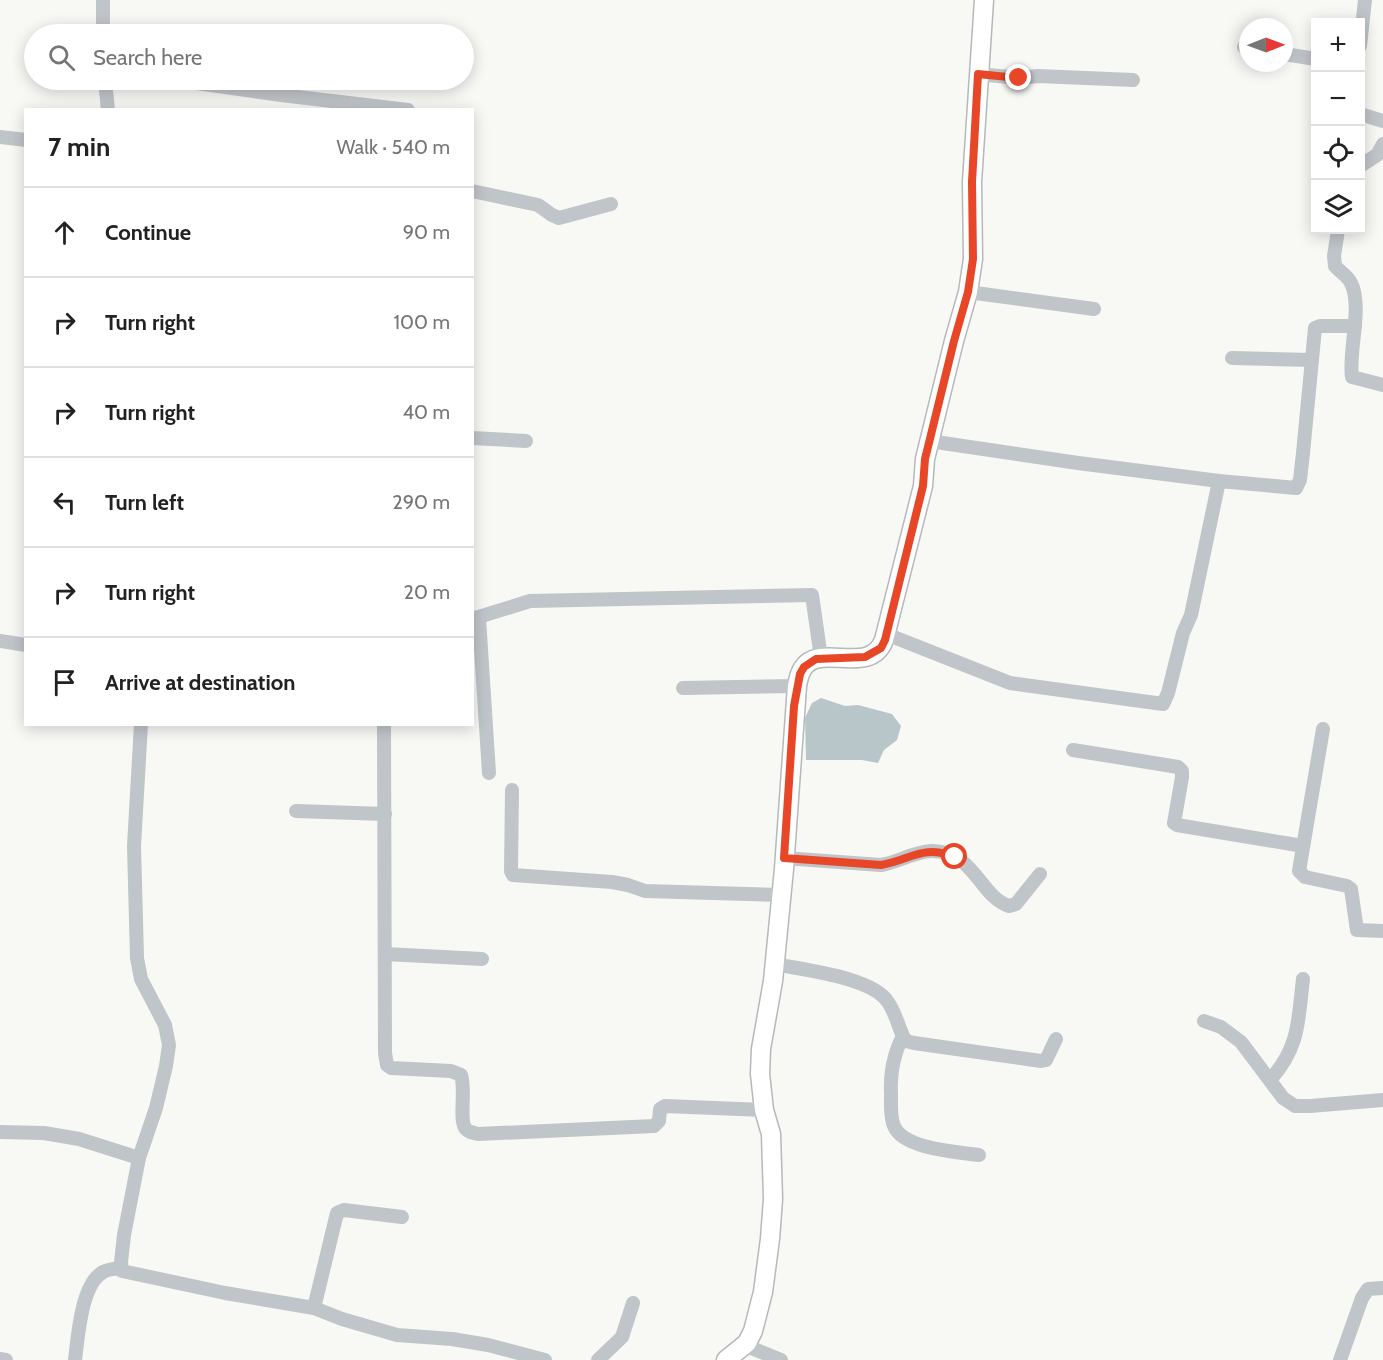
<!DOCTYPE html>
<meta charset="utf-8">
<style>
:root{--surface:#fff;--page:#f6f6f6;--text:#222;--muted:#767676;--line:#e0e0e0}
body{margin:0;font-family:Cabin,sans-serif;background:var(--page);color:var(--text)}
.controls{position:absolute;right:18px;top:18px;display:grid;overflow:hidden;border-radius:0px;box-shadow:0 3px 15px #0003}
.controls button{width:54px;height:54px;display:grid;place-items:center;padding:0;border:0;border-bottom:2px solid var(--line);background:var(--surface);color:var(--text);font:30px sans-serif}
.compass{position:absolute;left:1239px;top:18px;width:54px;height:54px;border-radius:50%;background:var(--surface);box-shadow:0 3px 15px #0003;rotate:89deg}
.stop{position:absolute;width:18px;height:18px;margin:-14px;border:4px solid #e74726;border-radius:50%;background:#fff}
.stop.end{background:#e74726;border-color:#fff;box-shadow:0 2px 6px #0008}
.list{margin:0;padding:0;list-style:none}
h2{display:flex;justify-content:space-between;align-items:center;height:78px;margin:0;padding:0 24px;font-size:26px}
h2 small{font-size:20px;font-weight:400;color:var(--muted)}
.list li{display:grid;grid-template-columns:39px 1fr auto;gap:18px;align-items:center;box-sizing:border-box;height:90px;padding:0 24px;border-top:2px solid var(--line)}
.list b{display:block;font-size:22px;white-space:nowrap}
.list em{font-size:20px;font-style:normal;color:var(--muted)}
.icon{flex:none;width:33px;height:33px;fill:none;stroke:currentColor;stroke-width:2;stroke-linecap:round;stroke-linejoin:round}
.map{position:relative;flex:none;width:1383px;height:1360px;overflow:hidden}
.search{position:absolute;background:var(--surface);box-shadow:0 3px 15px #0003;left:24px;top:24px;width:450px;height:66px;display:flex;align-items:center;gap:15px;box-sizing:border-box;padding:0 21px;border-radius:33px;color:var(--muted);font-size:22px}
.panel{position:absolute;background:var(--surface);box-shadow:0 3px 15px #0003;left:24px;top:108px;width:450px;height:618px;border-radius:0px}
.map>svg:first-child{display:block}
.water{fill:#b8c6c9}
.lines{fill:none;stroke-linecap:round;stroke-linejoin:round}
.major-casing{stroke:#b4b9bd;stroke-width:21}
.minor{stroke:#c0c5c9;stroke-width:14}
.major{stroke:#fff;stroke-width:18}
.route{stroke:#e74726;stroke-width:8}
</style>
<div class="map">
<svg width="1383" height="1360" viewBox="0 0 1383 1360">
<rect width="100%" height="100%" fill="#f8f8f5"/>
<polygon class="water" points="821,698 845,706 858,705 892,714 901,726 897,740 884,750 878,763 862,760 806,760 805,718 812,703"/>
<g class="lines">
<defs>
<path id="major" d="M 726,1360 L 747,1343 L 753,1331 L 763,1292 L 770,1239 L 773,1199 L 771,1134 L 764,1110 L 760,1074 L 761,1049 L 773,981 L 784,869 L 797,686 C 798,680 799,674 803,668 C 820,642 870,677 884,640 L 923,486 L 925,459 L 954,341 L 968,292 L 973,259 L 972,182 L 984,0"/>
</defs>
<use href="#major" class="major-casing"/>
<g class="minor">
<polyline points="103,34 103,0"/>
<polyline points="1360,46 1365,0"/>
<polyline points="1244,47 1248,47"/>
<polyline points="1284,54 1316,59"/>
<polyline points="978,74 1019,78 1038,76 1133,80"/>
<polyline points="105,80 108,110"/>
<polyline points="175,80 281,95 408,110"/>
<polyline points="1360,114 1383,121"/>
<polyline points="0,137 26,140"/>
<polyline points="1360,166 1377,155 1383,144"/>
<polyline points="472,191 538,205 552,215 559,218 611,204"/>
<path d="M 1338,230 L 1334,256 L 1335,266 C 1340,272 1348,276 1351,283 C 1363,307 1348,352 1352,377 L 1383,385"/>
<polyline points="968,292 1094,309"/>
<polyline points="1232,358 1312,360"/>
<polyline points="472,438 526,441"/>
<polyline points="929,441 1078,463 1219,481 1296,488 1300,480 1303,453 1315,328 1320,326 1355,326"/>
<polyline points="479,618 489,773"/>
<polyline points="472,619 530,601 812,595 821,658"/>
<polyline points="886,634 1010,683 1163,704 1168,693 1183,633 1191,615 1219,481"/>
<polyline points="0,641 26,645"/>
<polyline points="683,688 797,686"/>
<polyline points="141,724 134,846 137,958 141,979 165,1025 169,1045 166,1066 156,1108 139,1158 124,1235 121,1262 122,1271 225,1293 314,1308 342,1319 397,1335 452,1339 488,1345 545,1360"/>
<path d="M 384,724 L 385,1053 L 387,1065 L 391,1068 L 451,1071 L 461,1075 C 466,1089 459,1118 465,1128 C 468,1132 473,1133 478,1134 L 654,1126 L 659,1121 L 660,1109 L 665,1106 L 764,1110"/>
<polyline points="1323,729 1299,871 1305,877 1347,886 1351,889 1357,930 1383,931"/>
<polyline points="1073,750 1178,767 1182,771 1182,777 1174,823 1177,825 1303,846"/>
<polyline points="512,790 511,871 513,875 612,882 628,885 645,891 781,895"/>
<polyline points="296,811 385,814"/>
<path d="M 784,858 L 881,865 C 899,862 913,852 931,851 C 974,850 980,897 1009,906 L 1016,904 L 1040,874"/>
<polyline points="385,954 482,959"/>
<path d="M 775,964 C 803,970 872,977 888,1002 C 895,1012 898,1025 903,1036 L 906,1041 L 914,1043 L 1041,1061 L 1046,1060 L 1056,1039"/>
<polyline points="1204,1021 1221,1027 1241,1042 1283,1098 1295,1106 1310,1106 1383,1100"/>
<path d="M 903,1036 C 893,1055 890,1073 891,1094 C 891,1105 890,1117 894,1126 C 903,1149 958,1152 979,1155"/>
<path d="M 1270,1080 C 1300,1047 1298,1020 1303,979"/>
<polyline points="0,1132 44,1133 79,1139 139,1158"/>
<polyline points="314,1308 337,1213 344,1210 402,1217"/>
<polyline points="744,1345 781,1360"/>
<polyline points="0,1359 6,1360"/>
<path d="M 75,1360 C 78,1337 81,1284 103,1272 C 108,1269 115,1269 121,1268"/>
<polyline points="598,1360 622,1337 633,1303"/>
<polyline points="1340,1360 1362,1298 1368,1289 1383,1288"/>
</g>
<use href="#major" class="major"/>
</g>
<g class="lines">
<path class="route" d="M 955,857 C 922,844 911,860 881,865 L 784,858 L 794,706 L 800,674 L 804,667 L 816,659 L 865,657 L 881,648 L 885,640 L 923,486 L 925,459 L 954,341 L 968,292 L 973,259 L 972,182 L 978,74 L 1019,78"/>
</g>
</svg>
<div class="controls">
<button>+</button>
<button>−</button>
<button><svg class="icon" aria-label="locate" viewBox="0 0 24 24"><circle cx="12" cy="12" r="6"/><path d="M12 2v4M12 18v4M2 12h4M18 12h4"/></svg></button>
<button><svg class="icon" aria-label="layers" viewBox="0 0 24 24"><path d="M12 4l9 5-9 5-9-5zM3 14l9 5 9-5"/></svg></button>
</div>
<svg class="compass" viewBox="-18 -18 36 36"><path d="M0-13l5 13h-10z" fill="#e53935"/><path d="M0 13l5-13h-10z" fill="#767676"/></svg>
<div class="stop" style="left:955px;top:857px"></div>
<div class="stop end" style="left:1019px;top:78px"></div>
<div class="search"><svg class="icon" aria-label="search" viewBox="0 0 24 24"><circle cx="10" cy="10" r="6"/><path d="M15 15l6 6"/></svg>Search here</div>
<section class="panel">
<h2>7 min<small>Walk · 540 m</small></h2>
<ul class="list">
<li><svg class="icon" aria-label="ahead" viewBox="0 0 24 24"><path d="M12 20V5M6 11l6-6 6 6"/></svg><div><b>Continue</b></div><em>90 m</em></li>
<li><svg class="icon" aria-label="right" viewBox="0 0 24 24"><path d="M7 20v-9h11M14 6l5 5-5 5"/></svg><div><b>Turn right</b></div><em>100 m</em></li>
<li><svg class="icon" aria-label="right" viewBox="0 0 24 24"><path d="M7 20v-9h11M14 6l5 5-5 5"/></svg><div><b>Turn right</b></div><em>40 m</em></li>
<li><svg class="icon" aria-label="left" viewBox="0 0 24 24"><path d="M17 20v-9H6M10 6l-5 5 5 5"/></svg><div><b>Turn left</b></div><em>290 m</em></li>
<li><svg class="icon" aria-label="right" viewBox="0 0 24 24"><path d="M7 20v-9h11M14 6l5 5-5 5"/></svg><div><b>Turn right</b></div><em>20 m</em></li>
<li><svg class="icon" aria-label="arrive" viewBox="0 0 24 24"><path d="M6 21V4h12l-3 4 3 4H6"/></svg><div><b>Arrive at destination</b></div></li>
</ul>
</section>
</div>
